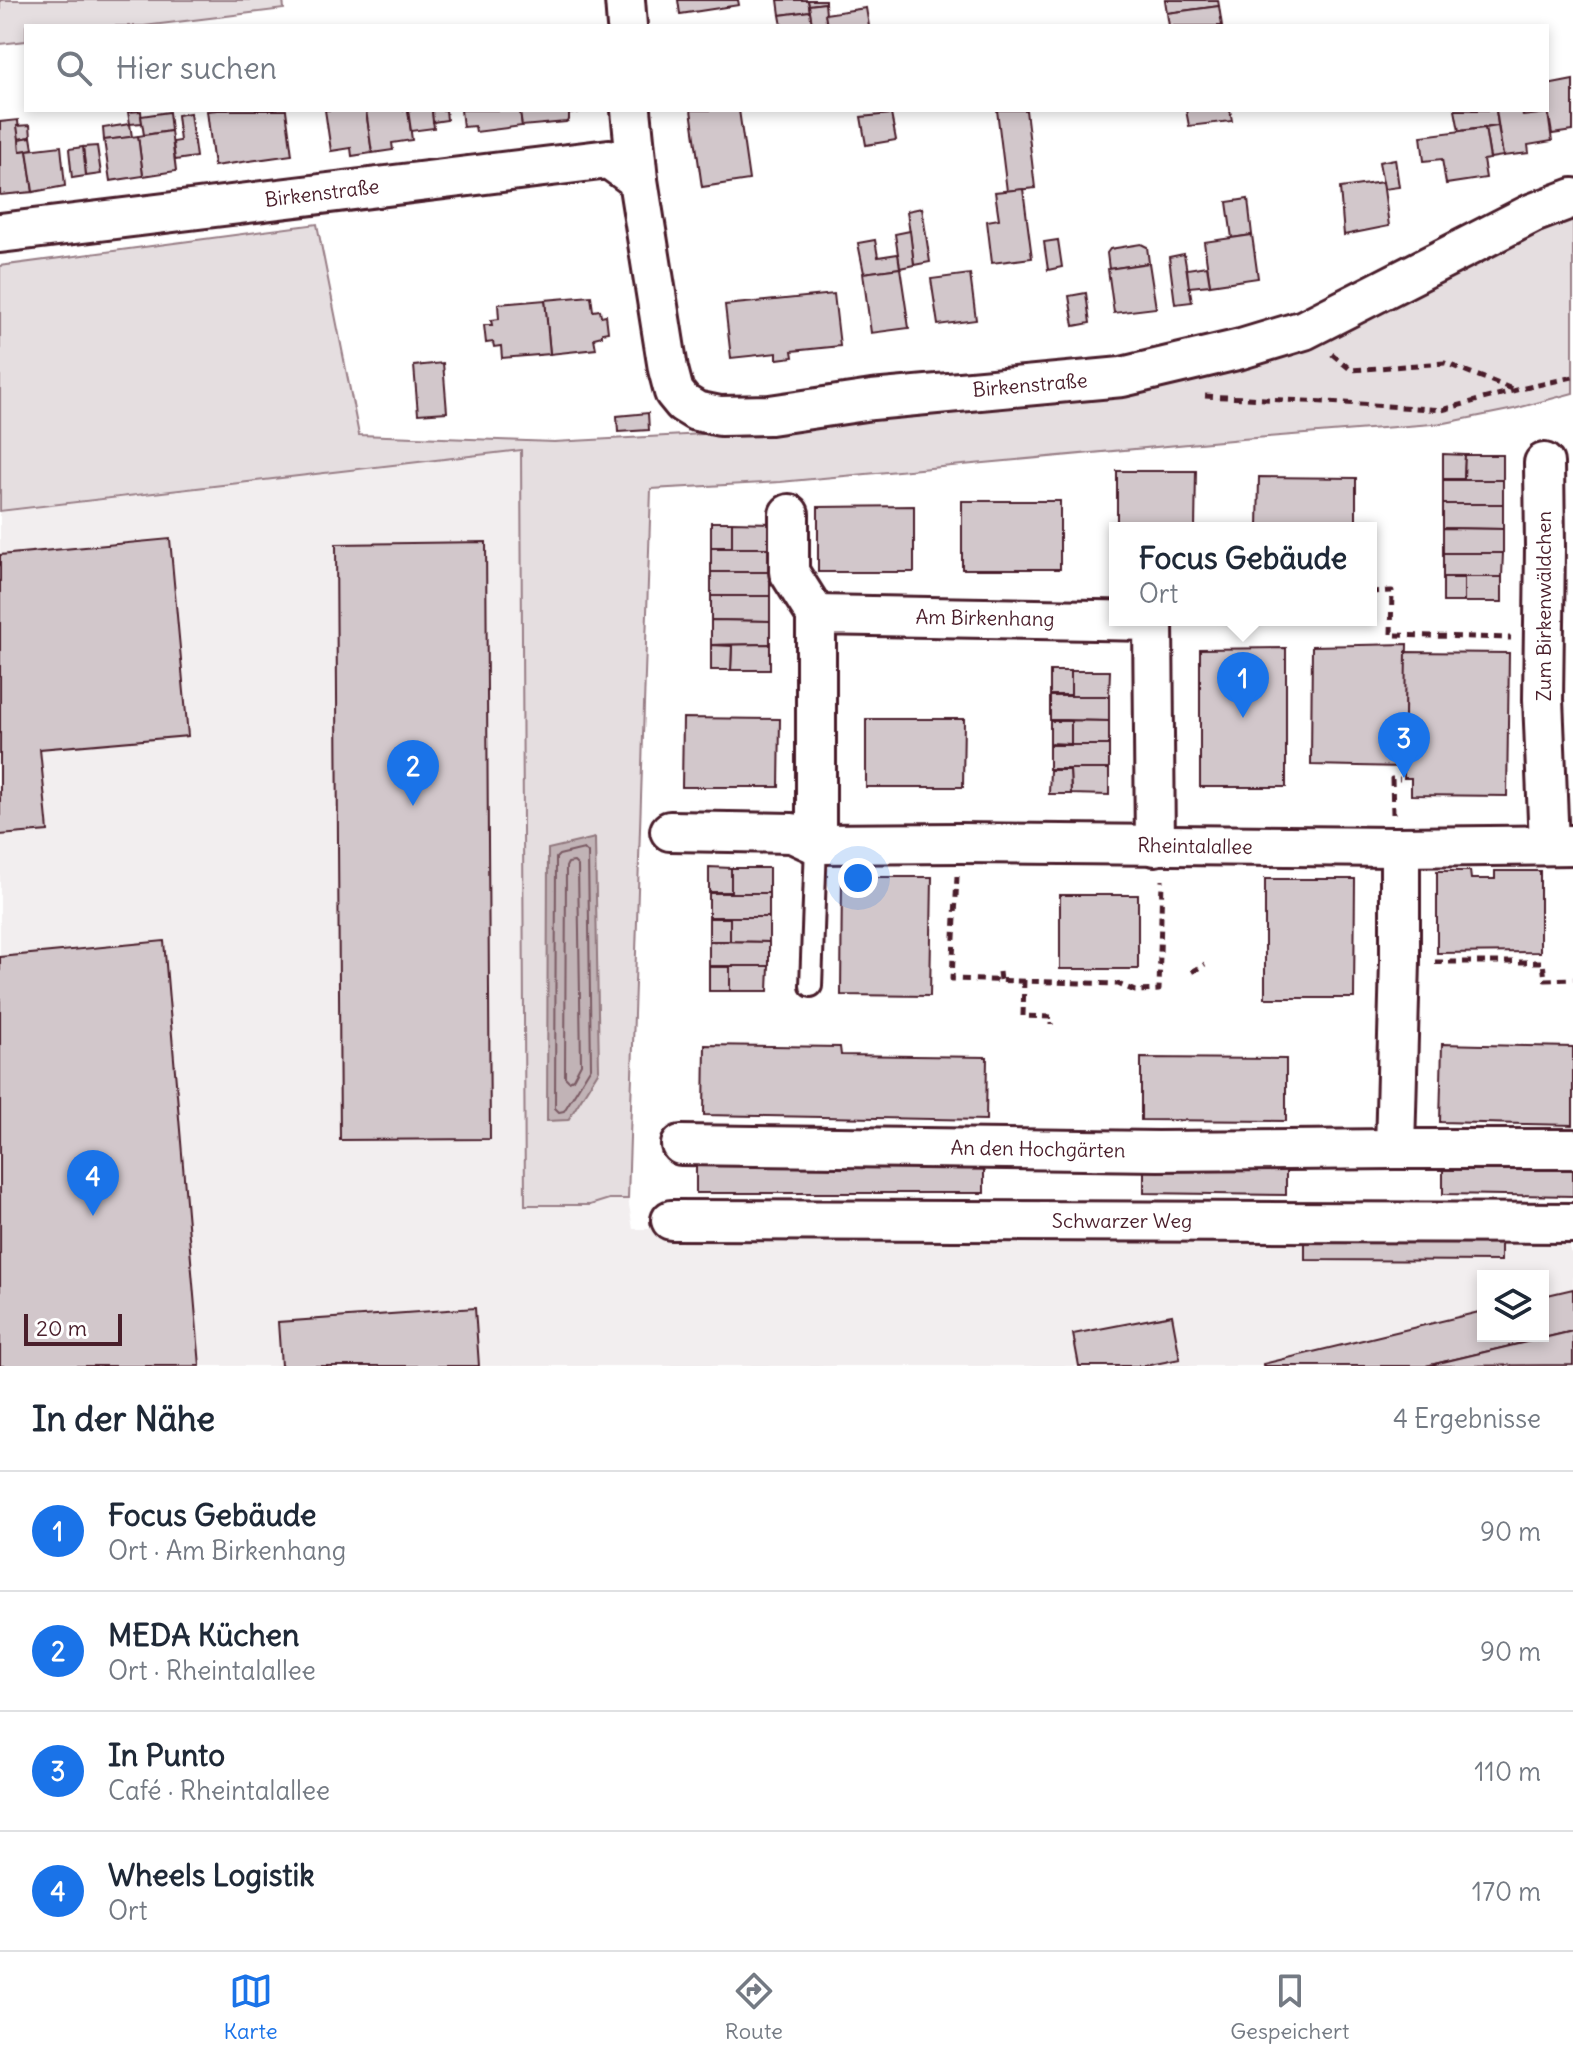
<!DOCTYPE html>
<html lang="de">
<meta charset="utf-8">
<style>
:root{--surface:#fff;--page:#f6f6f7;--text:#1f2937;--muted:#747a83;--line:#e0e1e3;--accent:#1a73e8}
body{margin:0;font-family:Delius,sans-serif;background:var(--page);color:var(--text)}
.controls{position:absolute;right:24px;bottom:24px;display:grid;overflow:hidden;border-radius:0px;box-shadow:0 4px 12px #0003}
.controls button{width:72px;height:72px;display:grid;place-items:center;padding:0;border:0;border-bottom:2px solid var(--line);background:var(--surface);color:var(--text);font:40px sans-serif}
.scale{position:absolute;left:24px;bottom:20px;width:98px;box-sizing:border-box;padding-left:8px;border:4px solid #4a1f2b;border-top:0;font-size:22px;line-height:28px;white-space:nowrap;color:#4a1f2b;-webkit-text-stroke:6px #fff;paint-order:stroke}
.you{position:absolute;left:858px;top:878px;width:28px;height:28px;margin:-20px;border:6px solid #fff;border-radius:50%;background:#1a73e8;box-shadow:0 0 0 12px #1a73e833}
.badge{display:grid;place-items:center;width:52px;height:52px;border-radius:50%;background:var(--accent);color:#fff;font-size:26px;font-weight:700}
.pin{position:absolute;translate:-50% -66px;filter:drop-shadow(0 2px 4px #0008)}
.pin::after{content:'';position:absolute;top:42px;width:28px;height:24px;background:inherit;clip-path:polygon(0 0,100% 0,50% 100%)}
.popup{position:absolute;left:1109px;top:522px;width:268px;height:104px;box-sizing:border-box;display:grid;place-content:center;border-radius:0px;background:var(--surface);filter:drop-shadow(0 2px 6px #0005);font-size:26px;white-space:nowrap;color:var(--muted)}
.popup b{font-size:30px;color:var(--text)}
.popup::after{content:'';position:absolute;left:50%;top:100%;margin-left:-16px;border:16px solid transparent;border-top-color:var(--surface)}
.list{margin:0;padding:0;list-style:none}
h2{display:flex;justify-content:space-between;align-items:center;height:104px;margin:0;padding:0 32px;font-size:34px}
h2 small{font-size:26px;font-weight:400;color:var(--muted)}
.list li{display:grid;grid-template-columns:52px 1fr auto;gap:24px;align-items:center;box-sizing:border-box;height:120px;padding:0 32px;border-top:2px solid var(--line)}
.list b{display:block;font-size:30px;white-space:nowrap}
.list p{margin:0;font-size:26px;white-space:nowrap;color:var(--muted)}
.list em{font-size:26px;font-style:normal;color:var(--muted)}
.icon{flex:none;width:44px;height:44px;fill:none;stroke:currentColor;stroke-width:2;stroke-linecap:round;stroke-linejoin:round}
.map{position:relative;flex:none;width:1573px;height:1366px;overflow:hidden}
.search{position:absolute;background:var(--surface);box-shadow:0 4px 12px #0003;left:24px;right:24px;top:24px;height:88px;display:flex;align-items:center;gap:20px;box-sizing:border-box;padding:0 28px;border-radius:0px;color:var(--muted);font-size:30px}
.sheet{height:584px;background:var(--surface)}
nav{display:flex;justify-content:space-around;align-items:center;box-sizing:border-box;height:112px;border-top:2px solid var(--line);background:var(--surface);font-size:22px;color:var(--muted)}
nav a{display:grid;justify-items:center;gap:4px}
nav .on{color:var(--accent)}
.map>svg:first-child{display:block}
.built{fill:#f2eeef;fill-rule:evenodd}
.green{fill:#e5dee0;stroke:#987e86;stroke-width:2}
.water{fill:#c1b3b6;stroke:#91787e;stroke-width:2}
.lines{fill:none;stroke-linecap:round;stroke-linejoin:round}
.shore{stroke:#7a5a63;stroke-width:2}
.building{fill:#d2c7cb;stroke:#4a1f2b;stroke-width:2}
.lane-casing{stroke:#4a1f2b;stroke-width:26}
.street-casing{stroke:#4a1f2b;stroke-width:44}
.path{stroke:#4a1f2b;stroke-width:5;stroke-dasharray:8 6;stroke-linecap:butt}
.lane{stroke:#fff;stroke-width:20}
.street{stroke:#fff;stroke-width:38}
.labels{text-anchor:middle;stroke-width:7;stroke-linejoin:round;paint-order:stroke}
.street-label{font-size:20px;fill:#4a1f2b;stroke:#fff}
</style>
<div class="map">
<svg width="1573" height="1366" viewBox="0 0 1573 1366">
<rect width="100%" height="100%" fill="#fff"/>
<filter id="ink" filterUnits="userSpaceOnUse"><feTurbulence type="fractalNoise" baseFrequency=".0125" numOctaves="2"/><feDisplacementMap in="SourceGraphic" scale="16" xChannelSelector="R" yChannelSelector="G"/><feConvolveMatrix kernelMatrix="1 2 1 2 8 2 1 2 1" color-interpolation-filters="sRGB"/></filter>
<g filter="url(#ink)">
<path class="built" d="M 521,449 L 651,489 L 628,1199 L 633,1229 L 1444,1226 L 1570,1231 L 1570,1252 L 1573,1253 L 1573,1366 L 0,1366 L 0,512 ZM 1483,1276 L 1543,1276 L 1543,1336 L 1483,1336 Z"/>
<g class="green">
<polygon points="0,0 283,0 284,9 144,26 26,26 26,41 0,44"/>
<polygon points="1573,200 1573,393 1514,409 1445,423 1242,439 780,482 651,489 628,1199 609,1199 590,1205 525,1205 521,450 0,511 0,266 317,224 359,435 554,442 741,432 1242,351"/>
</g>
<polygon class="water" points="595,838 599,1070 568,1120 547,1121 548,849"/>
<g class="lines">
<g class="shore">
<polygon points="584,849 588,853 591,1067 564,1111 559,1112 555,1108 556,858 559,855"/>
<polygon points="574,862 578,866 581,1064 573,1079 569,1081 565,1077 566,867 568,863"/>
</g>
</g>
<g class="building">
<polygon points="678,0 738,0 739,5 680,14"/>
<polygon points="778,0 808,0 810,11 780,15"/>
<polygon points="808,0 825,0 825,3 809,5"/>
<polygon points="1165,0 1218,0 1219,6 1167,13"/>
<polygon points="825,3 827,26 812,26 809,5"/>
<polygon points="1219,6 1222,26 1169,26 1167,13"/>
<polygon points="866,8 869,26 827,26 825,14"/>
<polygon points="810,11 812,25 782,26 780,15"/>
<polygon points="1573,80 1573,131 1552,134 1547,104 1547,85"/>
<polygon points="218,110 286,110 292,155 214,166 207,111"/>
<polygon points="325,110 366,110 372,153 352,156 351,148 331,151"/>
<polygon points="366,110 408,110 412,140 392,143 393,150 372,153"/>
<polygon points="408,110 432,110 434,128 411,131"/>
<polygon points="432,110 446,110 447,120 433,122"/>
<polygon points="461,110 520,110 522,126 476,132 475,126 463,127"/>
<polygon points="520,110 581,110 581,112 569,114 569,120 566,122 522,126"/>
<polygon points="691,110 739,110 749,180 702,187"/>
<polygon points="997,110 1026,110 1035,188 1007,191"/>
<polygon points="1186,110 1230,110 1232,121 1189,126"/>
<polygon points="1455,110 1496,110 1498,126 1459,131"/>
<polygon points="1496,110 1522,110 1523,116 1548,113 1552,141 1528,145 1529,153 1503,156"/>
<polygon points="141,111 142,123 130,124 128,112"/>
<polygon points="169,112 171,131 144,135 141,116"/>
<polygon points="190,113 196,157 175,160 173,142 180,141 177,115"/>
<polygon points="891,114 896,140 866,145 861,117"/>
<polygon points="18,120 20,151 27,150 33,192 0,195 0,122"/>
<polygon points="130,124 132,137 104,140 103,128"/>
<polygon points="30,125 31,137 19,139 17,126"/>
<polygon points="1498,126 1503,156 1490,158 1485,128"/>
<polygon points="1485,128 1490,159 1483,160 1486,178 1446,184 1442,159 1424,161 1421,136"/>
<polygon points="171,131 176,171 143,176 138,136"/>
<polygon points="138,136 143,176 110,181 104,140"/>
<polygon points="31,137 33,149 20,151 19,139"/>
<polygon points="61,146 65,186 33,192 27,150"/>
<polygon points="97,146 101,174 86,176 83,147"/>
<polygon points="83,147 86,176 72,178 69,149"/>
<polygon points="1395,159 1399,187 1384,189 1379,162"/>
<polygon points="1383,182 1389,226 1344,235 1340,188"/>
<polygon points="1023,189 1032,258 992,263 987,221 999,219 995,192"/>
<polygon points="1248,199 1252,235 1232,238 1227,202"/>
<polygon points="922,208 930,262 914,265 907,211"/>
<polygon points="910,231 914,265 900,268 895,234"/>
<polygon points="1252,235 1258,278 1210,285 1204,242"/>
<polygon points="875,240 878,257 898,254 900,268 864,273 858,243"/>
<polygon points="1058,240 1062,267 1048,270 1044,242"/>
<polygon points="1141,244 1147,247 1149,263 1109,269 1107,253 1110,249"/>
<polygon points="1184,254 1192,302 1175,304 1169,257"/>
<polygon points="1149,263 1156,308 1114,313 1108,269"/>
<polygon points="1207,266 1210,285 1189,287 1187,269"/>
<polygon points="900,268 909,328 871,333 863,273"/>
<polygon points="970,274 976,320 938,325 931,279"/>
<polygon points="1086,293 1090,323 1074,326 1069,296"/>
<polygon points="834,294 840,346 792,351 793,357 777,359 777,353 731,358 725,305"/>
<polygon points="591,296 593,311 600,310 601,316 606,315 608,332 602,333 602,336 594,338 596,349 550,354 545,300"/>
<polygon points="545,300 550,354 502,358 501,346 494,347 493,342 486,343 484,325 492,325 491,320 499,319 498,304"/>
<polygon points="443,363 447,412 418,414 414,366"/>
<polygon points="648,413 649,430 618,432 617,416"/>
<polygon points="1443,454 1465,455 1464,479 1443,479"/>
<polygon points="1465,455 1503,455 1503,480 1443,480 1464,479"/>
<polygon points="1117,471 1196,471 1195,528 1117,528"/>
<polygon points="1259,477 1356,478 1356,528 1258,528"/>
<rect x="1443" y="480" width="60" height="24"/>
<rect x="962" y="501" width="98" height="68"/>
<polygon points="1443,504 1503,504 1503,529 1443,528"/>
<polygon points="914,506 914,572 818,572 818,507"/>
<rect x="711" y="522" width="21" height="25"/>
<polygon points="732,522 771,523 771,548 711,548 732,547"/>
<polygon points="1443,528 1503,529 1503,553 1443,553"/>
<polygon points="170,539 188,736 40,749 48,831 0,835 0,555"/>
<polygon points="486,542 490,1139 340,1140 336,544"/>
<polygon points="711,548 771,548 770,572 711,572"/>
<polygon points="1443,553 1503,553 1502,577 1443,577"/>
<rect x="711" y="572" width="59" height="24"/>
<polygon points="1443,577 1502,577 1502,602 1464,602 1464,578"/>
<rect x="1443" y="578" width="21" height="24"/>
<polygon points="711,596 770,596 770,621 711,620"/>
<polygon points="711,620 770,621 770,644 711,645"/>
<polygon points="770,644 770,670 731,670 732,646 711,645"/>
<polygon points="1407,644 1404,767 1311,765 1312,646"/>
<polygon points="711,645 732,646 731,670 711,670"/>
<polygon points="1286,648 1286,787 1200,787 1200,649"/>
<polygon points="1406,652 1509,653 1507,796 1411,795 1411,778 1404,778"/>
<rect x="1050" y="671" width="21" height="24"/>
<polygon points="1071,671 1110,671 1109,696 1050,696 1071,695"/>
<polygon points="1050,696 1109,696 1109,721 1050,720"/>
<polygon points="683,718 780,719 779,787 682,787"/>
<polygon points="866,719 964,719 963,787 866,787"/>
<polygon points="1050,720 1109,721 1109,745 1049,745 1071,744 1071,721"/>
<polygon points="1050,721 1071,721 1071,744 1050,743"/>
<rect x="1049" y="745" width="60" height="24"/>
<polygon points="1049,769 1109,769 1109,795 1071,794 1070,770"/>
<polygon points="1050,770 1070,770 1071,794 1049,794"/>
<polygon points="709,867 731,868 731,892 709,892"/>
<polygon points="731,868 769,868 769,893 709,893 731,892"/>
<polygon points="1437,871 1470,871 1471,879 1495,879 1495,871 1540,871 1540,952 1437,953"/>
<polygon points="842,877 932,877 930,996 841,995"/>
<polygon points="1265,879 1355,879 1354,998 1265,998"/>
<rect x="709" y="893" width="60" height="24"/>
<rect x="1060" y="895" width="78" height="74"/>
<polygon points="709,917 769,917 769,942 709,941 730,941 730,918"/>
<rect x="709" y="918" width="21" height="23"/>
<polygon points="164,941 200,1366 0,1366 0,957"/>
<polygon points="709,941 769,942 769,966 709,966"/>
<polygon points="709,966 769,966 768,991 730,991 730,967"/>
<rect x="709" y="967" width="21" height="24"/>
<polygon points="1442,1044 1573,1047 1573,1125 1440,1122"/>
<polygon points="705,1045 840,1047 841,1055 987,1057 986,1120 704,1115"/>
<polygon points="1141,1058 1286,1059 1286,1121 1141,1120"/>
<rect x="696" y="1164" width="288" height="29"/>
<polygon points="1144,1165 1286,1167 1286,1195 1144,1193"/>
<polygon points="1443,1165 1573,1167 1573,1196 1443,1194"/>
<polygon points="1305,1229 1501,1238 1501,1261 1305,1260"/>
<polygon points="1573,1289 1573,1331 1426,1366 1263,1366 1263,1364 1483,1311 1483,1336 1543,1336 1543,1296"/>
<polygon points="475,1308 479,1366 281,1366 278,1322"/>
<polygon points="1172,1315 1180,1359 1145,1366 1079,1366 1073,1334"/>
<polygon points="1573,1331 1573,1365 1426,1366"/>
</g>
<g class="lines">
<defs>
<polyline id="lane" points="811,986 816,844"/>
<g id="street">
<polyline points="625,0 627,26"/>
<polyline points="631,110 638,180 668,369 674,392 683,403 696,411 720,416 770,415 872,400 1122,377 1241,349 1304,330 1533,213 1573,198"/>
<polyline points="0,233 609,159 638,180"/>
<polyline points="1544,463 1545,547 1543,699 1549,844"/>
<polyline points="789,514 789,572 816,615"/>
<polyline points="670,831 792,833 816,844 959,843 1395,847 1573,845"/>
<polyline points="816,844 816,615 1153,621 1155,846"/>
<polyline points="1400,847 1400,961 1395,1149 1573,1149"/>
<polyline points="681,1145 1158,1151 1395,1149"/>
<polyline points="671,1220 1573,1223"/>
</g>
</defs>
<use href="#lane" class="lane-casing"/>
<use href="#street" class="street-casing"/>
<g class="path">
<polyline points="1332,354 1351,370 1445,363 1515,390"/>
<polyline points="1205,396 1345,403 1442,410 1516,390 1573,377"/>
<polyline points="1371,592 1392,591 1391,635 1511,638"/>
<polyline points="1393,814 1392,779 1400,779"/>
<polyline points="957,876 952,979 1118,984 1135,991 1159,990 1162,880"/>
<polyline points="1435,962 1543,962 1545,980 1573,979"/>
<polyline points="999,972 1000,980"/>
<polyline points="1192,972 1205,964"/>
<polyline points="1024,980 1023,1016 1051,1017 1051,1025"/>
</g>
<use href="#lane" class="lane"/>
<use href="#street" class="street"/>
</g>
</g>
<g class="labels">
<g class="street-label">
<text transform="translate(322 193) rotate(-7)" y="7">Birkenstraße</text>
<text transform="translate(1030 385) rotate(-5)" y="7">Birkenstraße</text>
<text transform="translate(1544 606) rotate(-90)" y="7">Zum Birkenwäldchen</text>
<text transform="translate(985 618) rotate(1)" y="7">Am Birkenhang</text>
<text transform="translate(1195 846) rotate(1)" y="7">Rheintalallee</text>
<text transform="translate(1038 1149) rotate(1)" y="7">An den Hochgärten</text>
<text x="1122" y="1228">Schwarzer Weg</text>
</g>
</g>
</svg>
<div class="controls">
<button><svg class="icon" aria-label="layers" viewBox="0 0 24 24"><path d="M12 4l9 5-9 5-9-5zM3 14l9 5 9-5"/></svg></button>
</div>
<div class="scale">20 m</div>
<div class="you"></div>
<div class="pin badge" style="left:1243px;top:718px">1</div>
<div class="popup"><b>Focus Gebäude</b>Ort</div>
<div class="pin badge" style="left:413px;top:806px">2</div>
<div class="pin badge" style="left:1404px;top:778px">3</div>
<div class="pin badge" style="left:93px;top:1216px">4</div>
<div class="search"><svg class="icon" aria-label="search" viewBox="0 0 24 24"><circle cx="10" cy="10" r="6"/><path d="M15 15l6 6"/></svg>Hier suchen</div>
</div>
<section class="sheet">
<h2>In der Nähe<small>4 Ergebnisse</small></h2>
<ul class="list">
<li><span class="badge">1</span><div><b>Focus Gebäude</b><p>Ort · Am Birkenhang</p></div><em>90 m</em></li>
<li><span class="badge">2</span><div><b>MEDA Küchen</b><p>Ort · Rheintalallee</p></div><em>90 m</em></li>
<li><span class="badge">3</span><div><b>In Punto</b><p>Café · Rheintalallee</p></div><em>110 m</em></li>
<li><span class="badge">4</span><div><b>Wheels Logistik</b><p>Ort</p></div><em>170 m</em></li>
</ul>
</section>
<nav>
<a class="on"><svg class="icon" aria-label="map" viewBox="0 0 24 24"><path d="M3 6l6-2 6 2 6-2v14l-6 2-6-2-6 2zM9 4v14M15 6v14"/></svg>Karte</a>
<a><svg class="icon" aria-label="directions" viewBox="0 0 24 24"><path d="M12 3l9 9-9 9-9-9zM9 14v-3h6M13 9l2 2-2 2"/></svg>Route</a>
<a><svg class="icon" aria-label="saved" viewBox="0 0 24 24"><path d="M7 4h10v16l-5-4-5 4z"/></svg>Gespeichert</a>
</nav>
